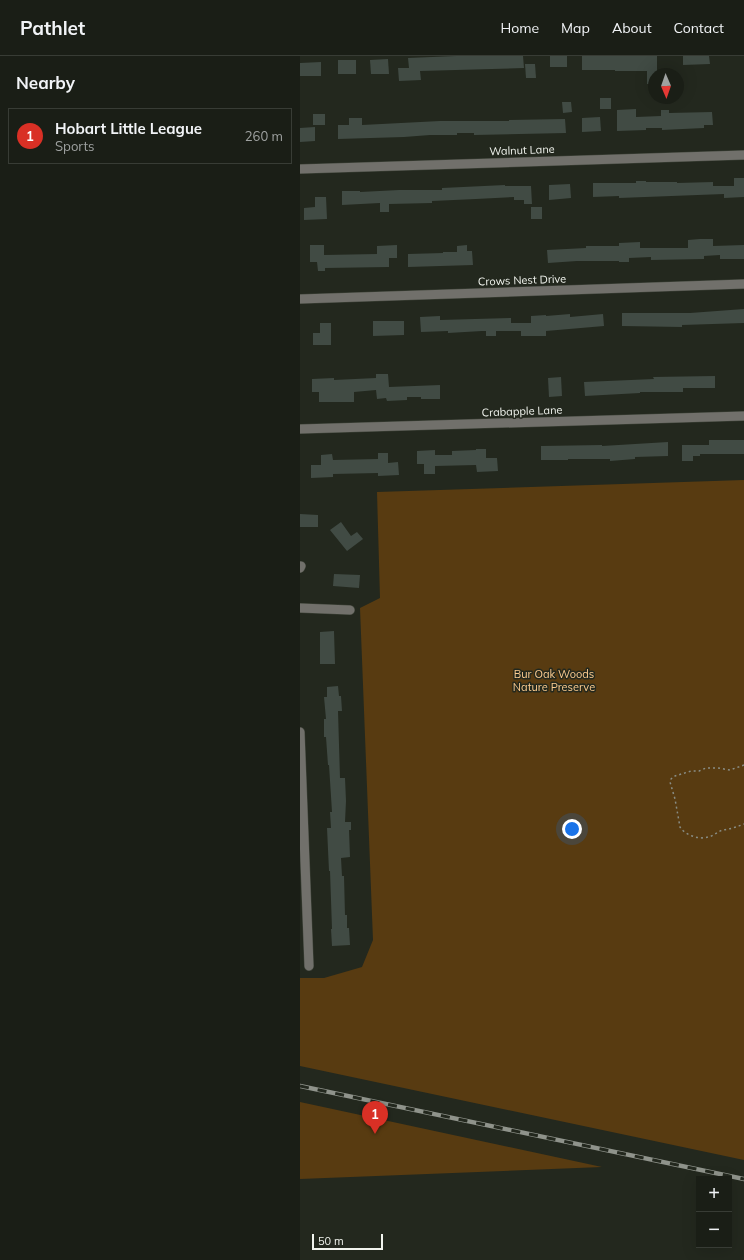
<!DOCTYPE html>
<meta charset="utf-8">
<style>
:root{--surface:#1a1e16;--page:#23271f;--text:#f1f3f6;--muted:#9fa2a1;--line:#383c35;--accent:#d93025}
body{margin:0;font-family:Mulish,sans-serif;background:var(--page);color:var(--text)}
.controls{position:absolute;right:12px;bottom:12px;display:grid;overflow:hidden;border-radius:0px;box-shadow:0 4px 16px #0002}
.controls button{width:36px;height:36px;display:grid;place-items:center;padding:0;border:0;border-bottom:1px solid var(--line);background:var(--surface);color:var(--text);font:20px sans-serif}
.compass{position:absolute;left:348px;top:12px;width:36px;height:36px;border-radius:50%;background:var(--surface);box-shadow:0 4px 16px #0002;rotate:178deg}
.scale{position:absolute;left:12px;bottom:10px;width:71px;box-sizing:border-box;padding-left:4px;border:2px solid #f1f4ee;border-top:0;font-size:11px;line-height:14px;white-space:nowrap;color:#f1f4ee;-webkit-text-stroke:3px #23281e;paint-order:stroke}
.you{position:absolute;left:272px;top:773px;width:14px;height:14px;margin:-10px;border:3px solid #fff;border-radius:50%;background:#1a73e8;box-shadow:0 0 0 6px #1a73e833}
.badge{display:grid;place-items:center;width:26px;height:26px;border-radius:50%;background:var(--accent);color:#fff;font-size:13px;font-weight:700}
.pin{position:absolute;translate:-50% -33px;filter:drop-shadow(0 1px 2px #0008)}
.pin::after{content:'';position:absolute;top:21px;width:14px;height:12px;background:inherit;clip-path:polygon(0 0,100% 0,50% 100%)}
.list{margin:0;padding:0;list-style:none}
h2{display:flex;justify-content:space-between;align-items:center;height:52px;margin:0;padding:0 16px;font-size:17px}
h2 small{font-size:13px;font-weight:400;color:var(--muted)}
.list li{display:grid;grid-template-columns:26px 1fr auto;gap:12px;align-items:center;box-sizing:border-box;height:56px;margin:0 8px 8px;padding:0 8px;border:1px solid var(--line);border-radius:0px}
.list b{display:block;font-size:15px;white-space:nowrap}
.list p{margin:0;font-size:13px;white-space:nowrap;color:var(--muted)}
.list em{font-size:13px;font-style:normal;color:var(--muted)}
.map{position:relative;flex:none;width:444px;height:1204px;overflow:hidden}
header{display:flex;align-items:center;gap:24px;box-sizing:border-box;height:56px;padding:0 20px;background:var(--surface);border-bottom:1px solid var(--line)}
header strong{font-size:19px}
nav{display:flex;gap:22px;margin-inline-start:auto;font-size:14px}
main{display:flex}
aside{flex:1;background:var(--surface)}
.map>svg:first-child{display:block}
.green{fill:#583b11}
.building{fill:#414b44}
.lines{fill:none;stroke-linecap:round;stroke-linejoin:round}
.street-casing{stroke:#40453b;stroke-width:10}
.path{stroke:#898d85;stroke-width:1.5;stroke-dasharray:2 3;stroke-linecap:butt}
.street{stroke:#71706b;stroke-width:9}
.rail-casing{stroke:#8f938b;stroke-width:4.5}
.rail{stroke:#23281e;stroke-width:3;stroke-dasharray:9;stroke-linecap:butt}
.labels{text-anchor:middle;stroke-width:3;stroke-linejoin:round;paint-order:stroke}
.street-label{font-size:11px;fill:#f1f4ee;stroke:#23281e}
.park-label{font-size:11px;fill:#fdcc8f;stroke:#23281e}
</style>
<header>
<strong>Pathlet</strong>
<nav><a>Home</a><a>Map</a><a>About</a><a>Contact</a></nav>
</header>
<main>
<aside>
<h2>Nearby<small></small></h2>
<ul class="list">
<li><span class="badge">1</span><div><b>Hobart Little League</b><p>Sports</p></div><em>260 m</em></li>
</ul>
</aside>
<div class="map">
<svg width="444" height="1204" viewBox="0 0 444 1204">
<rect width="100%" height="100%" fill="#23281e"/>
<g class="green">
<polygon points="444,424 444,1104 0,1010 0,922 24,922 62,911 73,884 60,552 80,542 77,436"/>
<polygon points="0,1046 302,1111 0,1123"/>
</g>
<g class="building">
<polygon points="156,0 223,0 224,12 120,15 121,24 99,25 98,12 109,12 108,2"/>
<rect x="250" y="0" width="17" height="11"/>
<polygon points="282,0 357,0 357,18 354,18 354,28 347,28 347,15 315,15 315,14 282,14"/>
<polygon points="383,0 409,0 410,8 383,9"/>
<polygon points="88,3 89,18 71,18 70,4"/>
<rect x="38" y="4" width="18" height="14"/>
<polygon points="21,6 21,20 0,20 0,7"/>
<polygon points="225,8 235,8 236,22 226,22"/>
<rect x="300" y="42" width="11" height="11"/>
<polygon points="262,46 271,46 272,56 263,57"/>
<polygon points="336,53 336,61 361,60 361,54 369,54 369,57 412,56 413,69 404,69 404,72 362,74 362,72 346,72 346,74 317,75 317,54"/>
<rect x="13" y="58" width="12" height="11"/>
<polygon points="300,61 301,75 282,76 282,62"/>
<polygon points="49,62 62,62 62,69 140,65 209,65 209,64 265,63 266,77 174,79 174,77 157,77 157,79 130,79 104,81 38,83 38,69 49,69"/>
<polygon points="15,71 15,85 0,86 0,72"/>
<polygon points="434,122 444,122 444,141 424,142 424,138 319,142 319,140 293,141 293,127 336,127 336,125 346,125 346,126 377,126 377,127 413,126 413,130 434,130"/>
<polygon points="270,128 271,142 249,144 249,129"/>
<polygon points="205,129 205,130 231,130 232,148 224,148 224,144 214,144 214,141 176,143 132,145 132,147 89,148 89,156 80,156 80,147 42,149 42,135 60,135 60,136 99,134 142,134 142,132"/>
<polygon points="15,141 26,141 27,163 4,164 4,152 15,151"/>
<rect x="231" y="151" width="11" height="12"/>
<polygon points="400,183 413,183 413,190 444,189 444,203 420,203 420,199 404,200 404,203 351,204 351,201 329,202 329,206 319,206 319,205 277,205 248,207 247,194 286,192 286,190 319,190 319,187 340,186 340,192 388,192 388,184"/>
<polygon points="10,189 24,189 24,199 77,198 77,190 97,189 97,202 89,202 89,211 25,212 25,215 18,215 17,206 10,206"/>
<polygon points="167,189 167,195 172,195 173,209 108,211 108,198 143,197 143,196 157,196 157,190"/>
<polygon points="444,253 444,267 382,269 382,271 322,270 322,257 390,257"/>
<polygon points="270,258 270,261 303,258 304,270 246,275 246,280 221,280 221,275 196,275 196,280 186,280 186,275 182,275 148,277 148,275 121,276 120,261 140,260 140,264 211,262 211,267 231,267 231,260 246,259 246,260"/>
<polygon points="73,265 104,265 104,279 73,280"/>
<polygon points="20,267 31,267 31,289 13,289 13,277 20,277"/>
<polygon points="76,318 88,318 89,331 140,329 140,343 121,343 121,341 107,341 107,344 87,345 86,342 77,343 76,334 54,336 54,346 19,346 19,336 12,336 12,323 34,322 34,324 76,322"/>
<polygon points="415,320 415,332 383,332 383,336 340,336 340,337 285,340 284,326 354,323 353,321"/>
<polygon points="261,321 262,340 249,341 248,322"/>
<polygon points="409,384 444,384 444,398 400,398 400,400 393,400 393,405 382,405 382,389 409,389"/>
<polygon points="368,386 368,400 335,401 335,403 310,405 310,403 268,403 268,404 241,404 241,390 302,389 302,390"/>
<polygon points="176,393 186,393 186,402 197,402 198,415 177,416 176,409 135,410 135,418 124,418 124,408 117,408 117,395 135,394 135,399 152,399 152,395 176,394"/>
<polygon points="78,397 88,397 88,407 98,406 99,419 78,420 78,417 33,418 33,421 11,422 11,409 21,409 21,399 32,398 33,404 78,403"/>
<polygon points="0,458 18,459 18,471 0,471"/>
<polygon points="41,466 51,480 57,476 63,483 47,495 30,474"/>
<polygon points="34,518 60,519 59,532 33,530"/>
<polygon points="34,575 35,608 20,608 20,576"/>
<polygon points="38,630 39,640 41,640 42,655 38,655 40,722 45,722 46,745 45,766 51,766 51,774 49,774 50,801 41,802 42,820 44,820 45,859 47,859 47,872 49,872 50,889 32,890 31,873 32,873 30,815 29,815 27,772 31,772 30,756 32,756 29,709 28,709 26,681 24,681 24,663 26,663 24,641 27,641 27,631"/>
</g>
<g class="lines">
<defs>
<g id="street">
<polyline points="0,113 444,99"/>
<polyline points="0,243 444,228"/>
<polyline points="0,373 444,360"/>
<polyline points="0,512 1,510"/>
<polyline points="0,552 50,554"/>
<polyline points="0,676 9,910"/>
</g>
</defs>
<use href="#street" class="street-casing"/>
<path class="path" d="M 444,709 L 430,714 L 418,712 L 406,712 L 399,715 L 391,715 L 375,720 L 371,723 L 370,726 L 375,743 L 380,771 C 385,779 399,784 408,781 C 414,780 418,775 423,774 C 430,773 437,771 444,768"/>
<use href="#street" class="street"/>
<defs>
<polyline id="rail" points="0,1030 444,1123"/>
</defs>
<use href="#rail" class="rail-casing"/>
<use href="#rail" class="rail"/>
</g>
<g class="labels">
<g class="street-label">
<text transform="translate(222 94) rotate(-2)" y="4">Walnut Lane</text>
<text transform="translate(222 224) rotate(-2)" y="4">Crows Nest Drive</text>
<text transform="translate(222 355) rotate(-2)" y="4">Crabapple Lane</text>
</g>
<g class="park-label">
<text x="254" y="622">Bur Oak Woods<tspan x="254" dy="13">Nature Preserve</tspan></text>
</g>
</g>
</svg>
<div class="controls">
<button>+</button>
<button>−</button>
</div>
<svg class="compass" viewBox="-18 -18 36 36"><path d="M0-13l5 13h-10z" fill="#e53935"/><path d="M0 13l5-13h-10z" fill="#9fa2a1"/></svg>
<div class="scale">50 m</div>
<div class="you"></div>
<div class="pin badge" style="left:75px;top:1078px">1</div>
</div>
</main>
